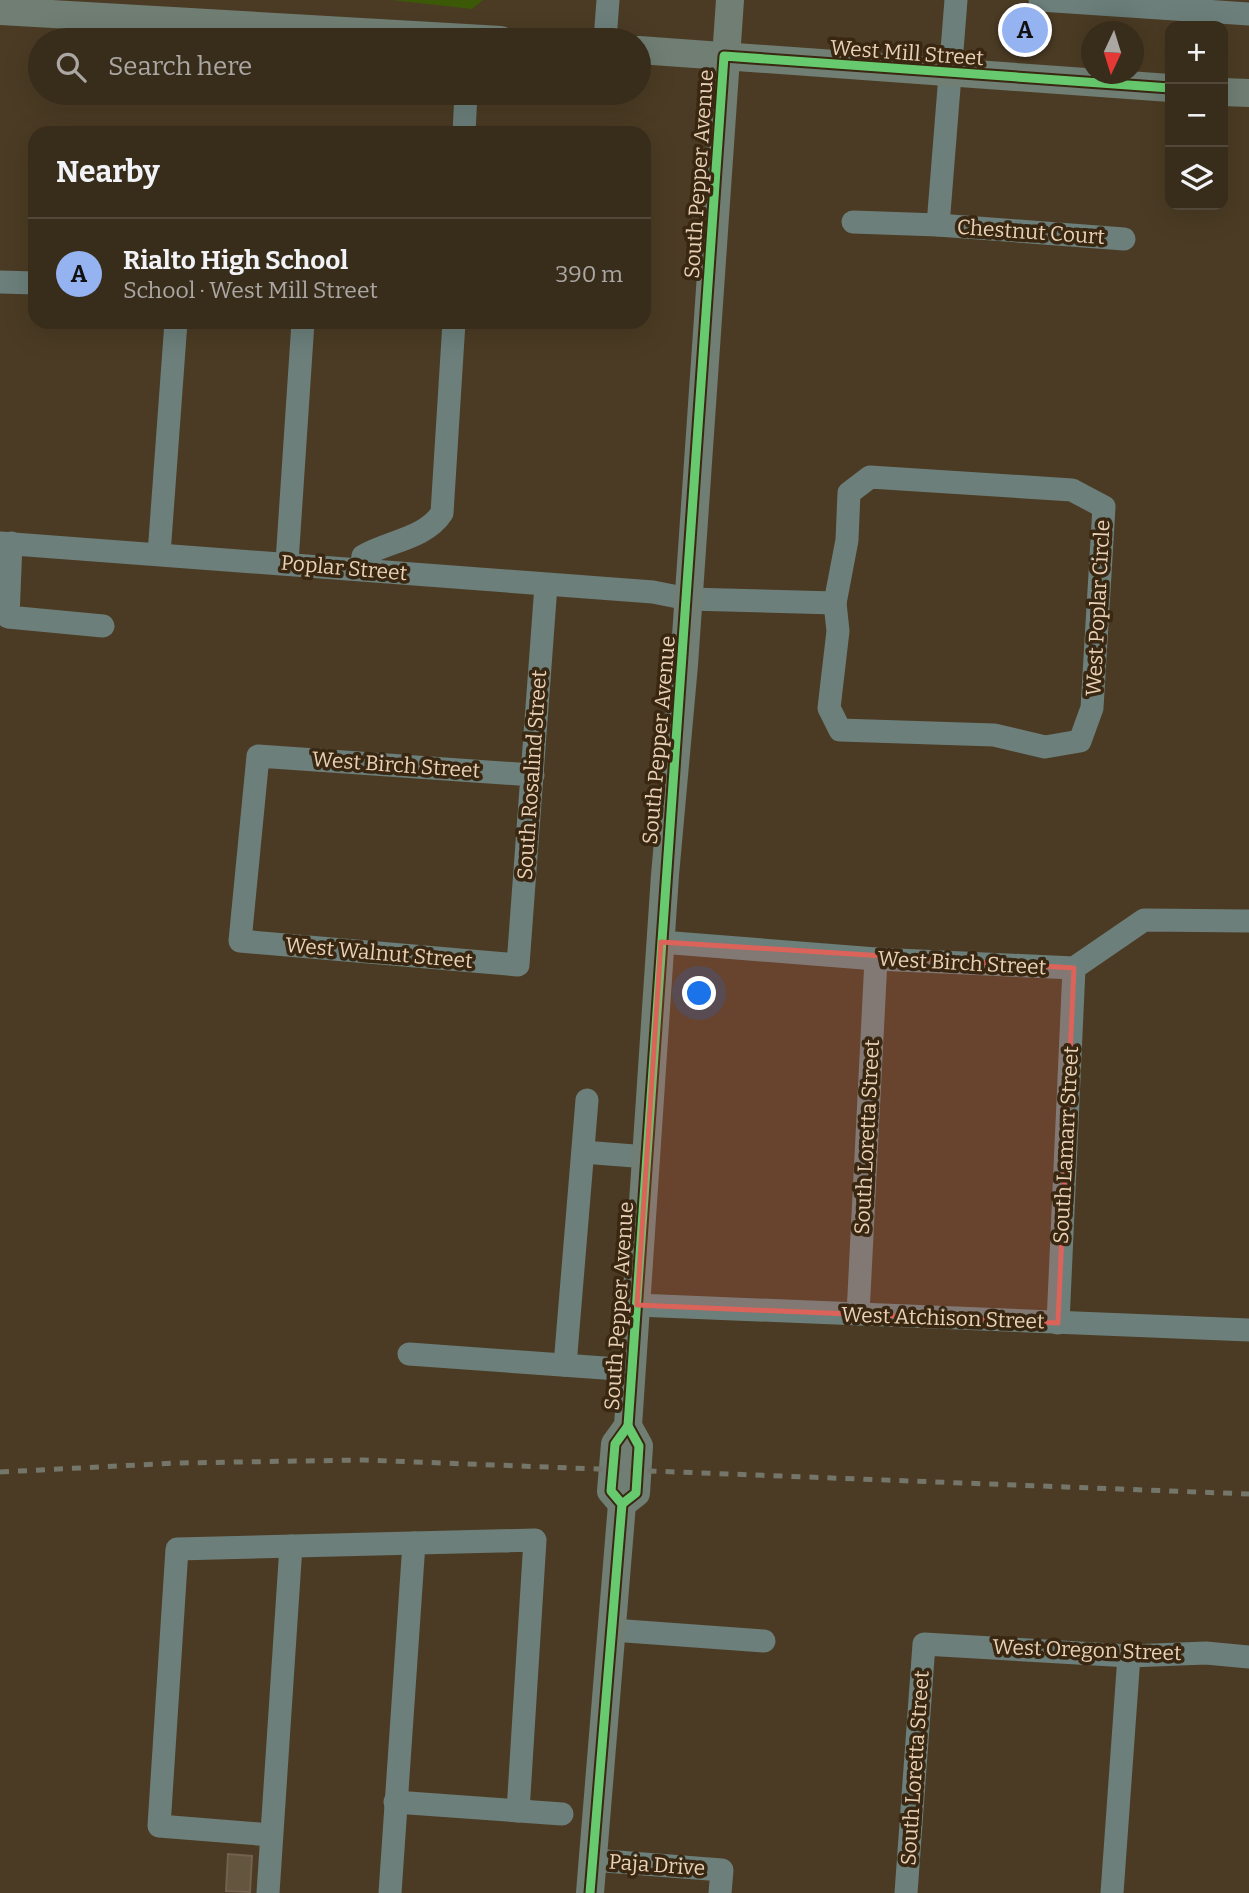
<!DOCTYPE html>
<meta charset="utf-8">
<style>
:root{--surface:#382c1b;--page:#3f3424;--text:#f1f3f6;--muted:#aba7a3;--line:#52483a;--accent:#95b2f1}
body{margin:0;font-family:Bitter,serif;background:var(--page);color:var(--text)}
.controls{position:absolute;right:21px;top:21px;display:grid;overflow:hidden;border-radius:14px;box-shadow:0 7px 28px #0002}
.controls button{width:63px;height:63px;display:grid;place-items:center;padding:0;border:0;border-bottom:2px solid var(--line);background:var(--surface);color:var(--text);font:35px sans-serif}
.compass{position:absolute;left:1081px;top:21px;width:63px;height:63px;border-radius:50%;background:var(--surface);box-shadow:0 7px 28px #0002;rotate:184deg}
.you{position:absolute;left:700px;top:994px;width:24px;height:24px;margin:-18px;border:5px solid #fff;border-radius:50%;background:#1a73e8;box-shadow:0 0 0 10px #1a73e833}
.badge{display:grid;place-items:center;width:46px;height:46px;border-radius:50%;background:var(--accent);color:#111;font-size:23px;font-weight:700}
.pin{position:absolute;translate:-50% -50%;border:4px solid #fff;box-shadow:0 2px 7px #0006}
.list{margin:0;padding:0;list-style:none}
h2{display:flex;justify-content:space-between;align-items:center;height:91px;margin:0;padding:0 28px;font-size:30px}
h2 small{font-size:23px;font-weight:400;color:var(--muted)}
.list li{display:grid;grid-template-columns:46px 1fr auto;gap:21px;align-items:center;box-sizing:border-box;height:112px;padding:0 28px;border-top:2px solid var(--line)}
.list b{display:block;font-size:26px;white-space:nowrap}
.list p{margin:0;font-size:23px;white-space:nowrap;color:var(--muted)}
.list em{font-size:23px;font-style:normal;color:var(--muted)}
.icon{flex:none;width:38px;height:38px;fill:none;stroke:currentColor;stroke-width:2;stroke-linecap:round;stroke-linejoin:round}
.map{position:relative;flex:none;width:1249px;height:1893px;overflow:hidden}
.search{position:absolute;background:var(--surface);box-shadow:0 7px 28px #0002;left:28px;top:28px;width:623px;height:77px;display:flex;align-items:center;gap:18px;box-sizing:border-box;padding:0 24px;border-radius:38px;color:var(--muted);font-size:26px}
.panel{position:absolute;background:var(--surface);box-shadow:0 7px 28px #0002;left:28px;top:126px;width:623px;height:203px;border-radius:21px}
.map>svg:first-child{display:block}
.grass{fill:#3b5907}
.building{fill:#64553f;stroke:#71614d;stroke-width:2}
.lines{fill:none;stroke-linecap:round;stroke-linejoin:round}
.minor{stroke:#6c7f7b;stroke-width:23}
.major{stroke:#707e74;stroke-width:28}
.rail{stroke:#75766a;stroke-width:5;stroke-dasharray:9 9;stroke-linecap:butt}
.cycleway-casing{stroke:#392711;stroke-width:13}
.cycleway{stroke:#67ca6e;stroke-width:9}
.marked{fill:#dc635a;fill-opacity:0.2;stroke:#dc635a;stroke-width:5;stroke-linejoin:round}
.labels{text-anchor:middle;stroke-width:7;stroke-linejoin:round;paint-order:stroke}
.street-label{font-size:21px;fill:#e8d1b6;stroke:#392711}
</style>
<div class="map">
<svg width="1249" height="1893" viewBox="0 0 1249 1893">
<rect width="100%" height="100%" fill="#4b3b24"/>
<polygon class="grass" points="391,0 483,0 472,9"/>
<polygon class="building" points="228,1854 252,1856 250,1892 226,1891"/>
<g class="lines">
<g class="minor">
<polyline points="1040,0 1249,14"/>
<polyline points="605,40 608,0"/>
<polyline points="464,133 466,93"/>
<polyline points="853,222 938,225 1124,239"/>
<polyline points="938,225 956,0"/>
<polyline points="0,282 35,283"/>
<polygon points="870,477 1072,490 1104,507 1092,708 1080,741 1045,747 994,735 840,730 829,708 838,631 835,603 847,540 849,493"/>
<polyline points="0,543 653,592 688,599 835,603"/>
<polyline points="11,543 8,617 103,626"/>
<polyline points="159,554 176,322"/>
<polyline points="287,562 303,322"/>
<path d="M 361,569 L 363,556 C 388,541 425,539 442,513 L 454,322"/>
<polyline points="533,775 258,756 240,941 518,965 546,585"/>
<polyline points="661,942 876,959 1074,968 1144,920 1249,921"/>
<polyline points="583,1152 647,1157"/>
<polyline points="637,1305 1249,1330"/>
<polyline points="858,1314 876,959"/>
<polyline points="1058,1323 1074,968"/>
<polyline points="409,1354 632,1370"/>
<polyline points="565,1365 587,1100"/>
<polyline points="612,1630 764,1641"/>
<polyline points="395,1802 562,1814"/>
<polyline points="271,1835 159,1826 177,1549 535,1540 518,1811"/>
<polyline points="592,1860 722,1870 720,1893"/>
<polyline points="268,1893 291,1546"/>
<polyline points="390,1893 414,1543"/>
<polyline points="906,1893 924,1644 1129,1656 1206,1653 1249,1657"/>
<polyline points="1112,1893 1129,1656"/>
</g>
<g class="major">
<polyline points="0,11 501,40"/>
<polyline points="639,50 1170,88"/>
<polyline points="1223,92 1249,93"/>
<polyline points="622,1504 636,1493 639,1446 628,1426 665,875 684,665 730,0"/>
<polyline points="590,1893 622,1504 611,1491 615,1444 628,1426"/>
</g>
<polyline class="rail" points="0,1472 177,1463 364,1460 1249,1494"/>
<defs>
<g id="cycleway">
<polyline points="622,1504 636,1493 639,1446 628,1426 724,56 1170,88"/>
<polyline points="590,1893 622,1504 611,1491 615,1444 628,1426"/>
</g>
</defs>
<use href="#cycleway" class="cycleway-casing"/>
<use href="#cycleway" class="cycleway"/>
</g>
<path class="marked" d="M 661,942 L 1074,968 L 1058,1323 L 637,1305 Z"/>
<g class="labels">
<g class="street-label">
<text transform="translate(907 53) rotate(4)" y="7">West Mill Street</text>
<text transform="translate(699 174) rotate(-86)" y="7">South Pepper Avenue</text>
<text transform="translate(1031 232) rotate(4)" y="7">Chestnut Court</text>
<text transform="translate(344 568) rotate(5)" y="7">Poplar Street</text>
<text transform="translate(1098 608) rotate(-87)" y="7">West Poplar Circle</text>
<text transform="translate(659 740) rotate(-85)" y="7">South Pepper Avenue</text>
<text transform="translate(396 765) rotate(4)" y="7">West Birch Street</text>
<text transform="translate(532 775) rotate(-86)" y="7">South Rosalind Street</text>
<text transform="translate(379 953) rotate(5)" y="7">West Walnut Street</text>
<text transform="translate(962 963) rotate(3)" y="7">West Birch Street</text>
<text transform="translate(867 1137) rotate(-87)" y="7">South Loretta Street</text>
<text transform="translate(1066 1145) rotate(-87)" y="7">South Lamarr Street</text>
<text transform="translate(619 1306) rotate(-86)" y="7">South Pepper Avenue</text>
<text transform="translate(943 1318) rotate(2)" y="7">West Atchison Street</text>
<text transform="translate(1087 1650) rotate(2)" y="7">West Oregon Street</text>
<text transform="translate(915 1768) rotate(-86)" y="7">South Loretta Street</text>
<text transform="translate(657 1865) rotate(4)" y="7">Paja Drive</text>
</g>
</g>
</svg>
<div class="controls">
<button>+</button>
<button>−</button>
<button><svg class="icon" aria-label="layers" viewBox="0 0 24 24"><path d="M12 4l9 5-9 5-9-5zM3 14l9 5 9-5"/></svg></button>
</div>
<svg class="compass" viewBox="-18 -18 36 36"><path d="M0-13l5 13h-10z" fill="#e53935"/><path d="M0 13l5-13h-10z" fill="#aba7a3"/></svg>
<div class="you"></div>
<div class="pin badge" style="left:1025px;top:30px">A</div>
<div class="search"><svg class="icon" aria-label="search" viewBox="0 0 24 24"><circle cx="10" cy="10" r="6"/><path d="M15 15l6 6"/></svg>Search here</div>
<section class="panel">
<h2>Nearby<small></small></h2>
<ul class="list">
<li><span class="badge">A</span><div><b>Rialto High School</b><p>School · West Mill Street</p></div><em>390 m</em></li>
</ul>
</section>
</div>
